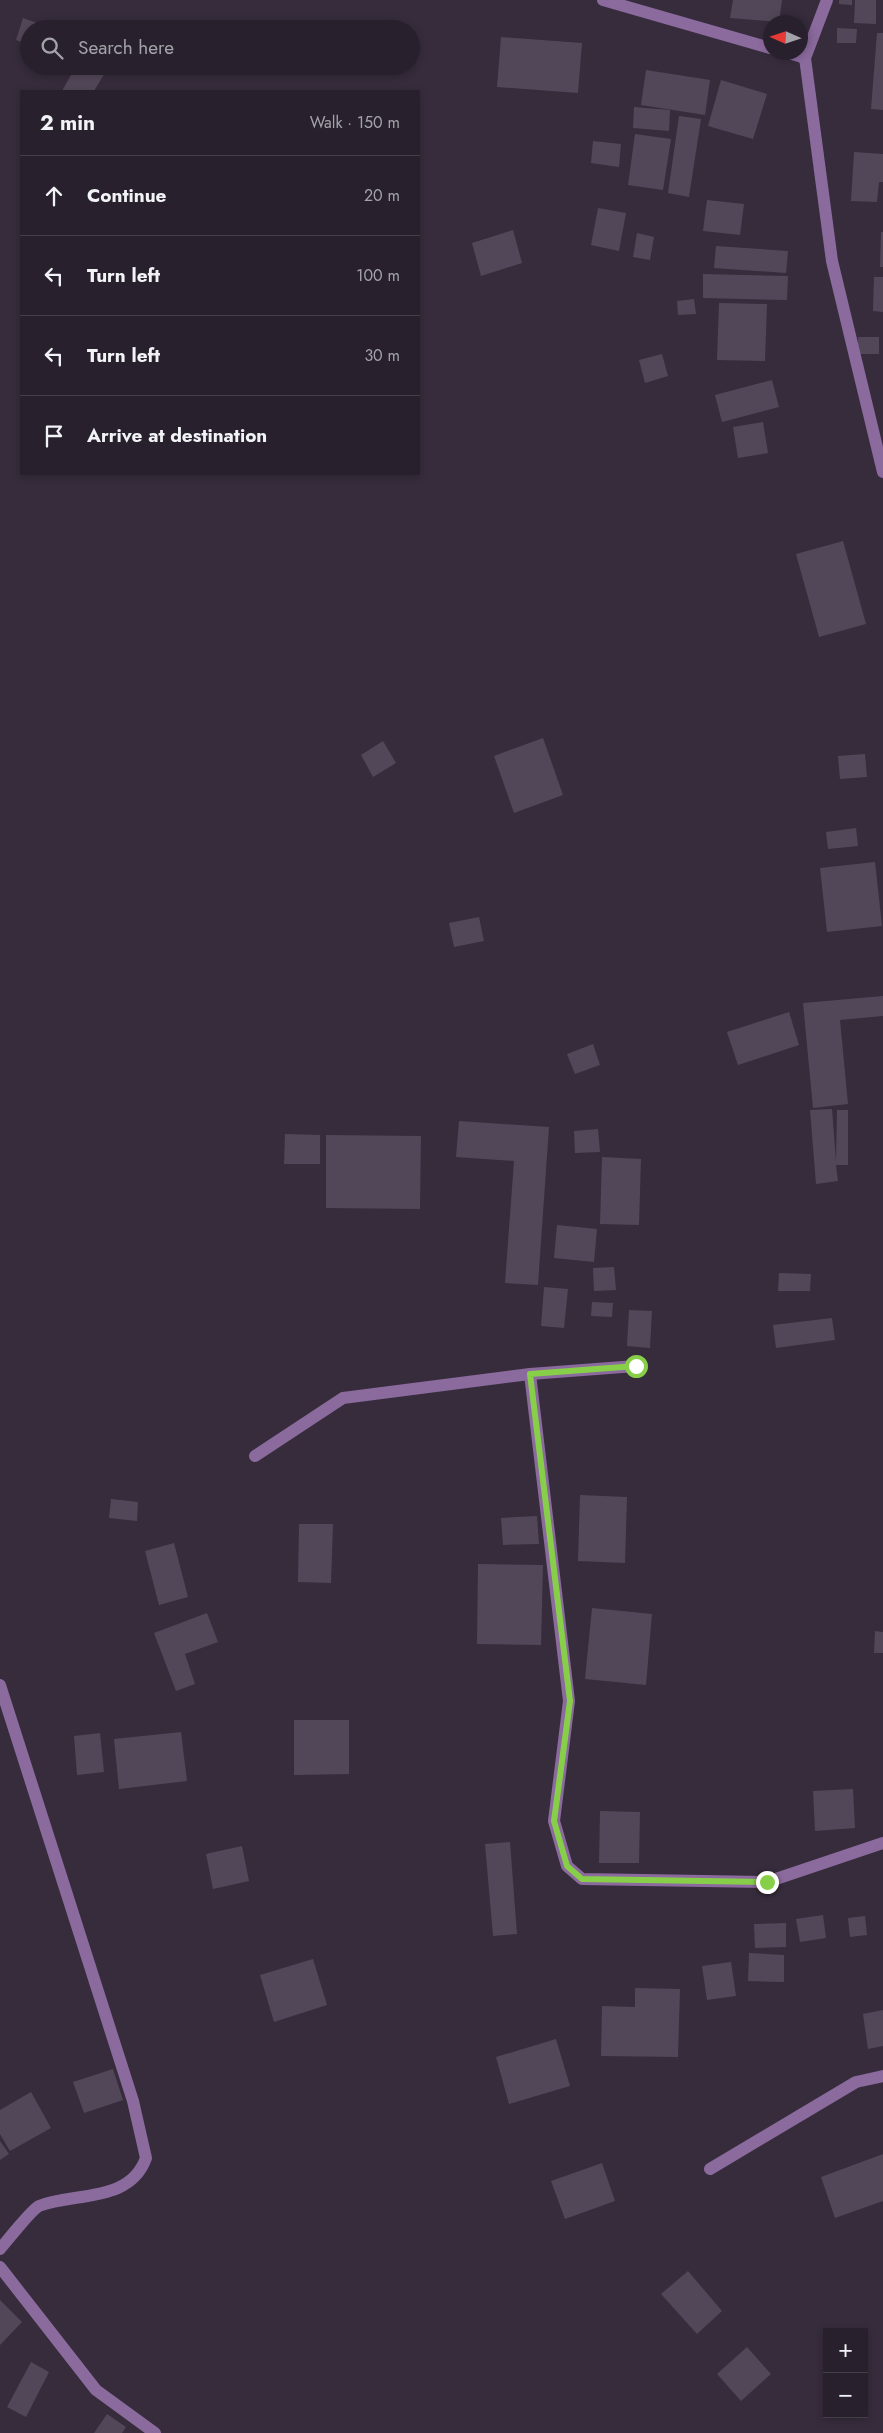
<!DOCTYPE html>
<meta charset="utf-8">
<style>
:root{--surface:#28212d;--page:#342e39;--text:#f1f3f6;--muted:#a5a3aa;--line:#443e49}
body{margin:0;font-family:Jost,sans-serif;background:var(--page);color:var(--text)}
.controls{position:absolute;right:15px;bottom:15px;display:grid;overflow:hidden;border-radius:0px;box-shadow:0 2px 8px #0003}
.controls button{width:45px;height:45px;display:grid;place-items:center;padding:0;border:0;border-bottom:1px solid var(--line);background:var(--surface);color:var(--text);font:25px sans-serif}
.compass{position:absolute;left:763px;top:15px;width:45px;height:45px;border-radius:50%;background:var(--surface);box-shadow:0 2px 8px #0003;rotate:273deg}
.stop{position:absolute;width:15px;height:15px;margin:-11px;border:4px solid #88cf49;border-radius:50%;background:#fff}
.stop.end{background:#88cf49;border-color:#fff;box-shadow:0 1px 5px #0008}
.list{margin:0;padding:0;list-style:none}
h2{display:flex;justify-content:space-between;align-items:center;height:65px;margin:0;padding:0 20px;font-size:21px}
h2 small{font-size:16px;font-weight:400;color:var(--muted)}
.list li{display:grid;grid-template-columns:32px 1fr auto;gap:15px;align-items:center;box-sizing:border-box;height:80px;padding:0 20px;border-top:1px solid var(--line)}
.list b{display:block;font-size:19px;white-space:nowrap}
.list em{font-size:16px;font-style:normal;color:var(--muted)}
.icon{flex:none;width:28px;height:28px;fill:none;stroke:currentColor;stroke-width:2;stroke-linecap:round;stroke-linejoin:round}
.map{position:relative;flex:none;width:883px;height:2433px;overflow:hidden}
.search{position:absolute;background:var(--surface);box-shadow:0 2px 8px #0003;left:20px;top:20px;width:400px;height:55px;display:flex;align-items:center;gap:12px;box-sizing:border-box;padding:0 18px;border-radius:28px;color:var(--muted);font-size:19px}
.panel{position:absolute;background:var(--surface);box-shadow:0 2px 8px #0003;left:20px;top:90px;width:400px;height:385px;border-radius:0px}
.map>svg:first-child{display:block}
.building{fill:#524758}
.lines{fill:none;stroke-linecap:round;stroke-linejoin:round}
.minor{stroke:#8b6a9d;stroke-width:12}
.route{stroke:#88cf49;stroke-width:6}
</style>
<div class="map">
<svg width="883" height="2433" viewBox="0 0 883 2433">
<rect width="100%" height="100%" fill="#362c3c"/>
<g class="building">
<polygon points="733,0 782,0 779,22 730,18"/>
<polygon points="839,0 852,0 852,5 839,4"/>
<polygon points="855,0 876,0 876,24 854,23"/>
<polygon points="23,18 48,27 29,29 29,45 16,40"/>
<polygon points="837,28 857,29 856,43 837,43"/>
<polygon points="877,33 883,33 883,110 871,109"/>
<polygon points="501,37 582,43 578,93 497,87"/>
<polygon points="76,66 94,66 105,73 94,91 62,91"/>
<polygon points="646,70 710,80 705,115 641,105"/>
<polygon points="721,80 767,94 753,139 708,126"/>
<polygon points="634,107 670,110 669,131 633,128"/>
<polygon points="679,116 701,119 689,197 668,193"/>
<polygon points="635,134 671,139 663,190 628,185"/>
<polygon points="593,141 621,144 619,167 591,163"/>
<polygon points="854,152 883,154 883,182 879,182 877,202 851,201"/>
<polygon points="707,200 744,204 740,235 703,231"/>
<polygon points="598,208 626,213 619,251 591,245"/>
<polygon points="513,230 522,263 481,276 472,243"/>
<polygon points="881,232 883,232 883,267 880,267"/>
<polygon points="637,233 654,237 650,260 633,257"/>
<polygon points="716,246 788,251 786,273 714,268"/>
<polygon points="703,274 788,276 787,300 703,298"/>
<polygon points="874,277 883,277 883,312 873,311"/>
<polygon points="694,299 696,314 678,315 677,301"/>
<polygon points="719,303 767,304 765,361 717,360"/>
<rect x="858" y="337" width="21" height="17"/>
<polygon points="662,354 668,376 645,383 639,360"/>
<polygon points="772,380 779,407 722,422 715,395"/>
<polygon points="763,422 768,453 738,458 733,427"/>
<polygon points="843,541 866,624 819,637 796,554"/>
<polygon points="543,738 563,795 514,813 494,756"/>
<polygon points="383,741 396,763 373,777 361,755"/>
<polygon points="865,754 867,777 840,779 838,756"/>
<polygon points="856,828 858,846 828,849 826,832"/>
<polygon points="875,862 882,926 827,932 820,868"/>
<polygon points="479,917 484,941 454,947 449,923"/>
<polygon points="883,996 883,1016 840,1020 848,1104 813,1108 803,1003"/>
<polygon points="789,1012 799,1045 738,1065 727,1032"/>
<polygon points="593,1044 600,1065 575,1074 567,1054"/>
<polygon points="832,1109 836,1161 837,1110 848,1110 848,1165 836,1165 838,1181 816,1184 810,1110"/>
<polygon points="459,1121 549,1127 538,1285 505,1283 514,1161 456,1157"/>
<polygon points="598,1129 600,1152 575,1153 574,1131"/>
<polygon points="285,1134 320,1135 320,1164 284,1164"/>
<polygon points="326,1135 421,1136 420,1209 326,1208"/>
<polygon points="602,1157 641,1159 639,1225 600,1224"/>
<polygon points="557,1225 597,1229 594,1262 554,1258"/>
<polygon points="614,1267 616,1290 594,1291 593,1268"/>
<polygon points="779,1273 811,1274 810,1291 778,1291"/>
<polygon points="544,1287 568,1289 564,1328 541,1326"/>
<polygon points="592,1302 613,1303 612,1317 591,1316"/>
<polygon points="629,1310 652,1311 650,1348 627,1346"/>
<polygon points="832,1318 835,1340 776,1348 773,1325"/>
<polygon points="580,1495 627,1497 625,1563 578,1561"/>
<polygon points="111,1499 138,1502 137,1521 109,1518"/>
<polygon points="537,1516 539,1544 503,1545 501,1518"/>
<polygon points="299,1524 333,1524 331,1583 298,1582"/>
<polygon points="174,1543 188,1597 159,1605 145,1551"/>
<polygon points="478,1564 543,1565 541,1645 477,1644"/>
<polygon points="592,1608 652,1614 646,1685 585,1679"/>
<polygon points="207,1613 218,1642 185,1654 195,1684 176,1691 154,1633"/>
<polygon points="875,1631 883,1632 883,1653 874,1653"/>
<polygon points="294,1720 349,1720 349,1774 294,1775"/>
<polygon points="181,1732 187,1781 119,1789 114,1739"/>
<polygon points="100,1733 104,1772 77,1775 74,1736"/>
<polygon points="853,1789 855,1828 815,1831 813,1791"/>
<polygon points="600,1811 640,1812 639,1863 599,1863"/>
<polygon points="510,1842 517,1934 493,1936 485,1844"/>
<polygon points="242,1846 249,1881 213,1889 206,1854"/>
<polygon points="823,1915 826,1938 800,1942 796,1919"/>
<polygon points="865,1916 867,1935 850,1937 848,1918"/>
<polygon points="786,1923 786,1947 755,1948 754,1924"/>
<polygon points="749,1953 784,1955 784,1982 748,1981"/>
<polygon points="313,1959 327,2005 274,2022 260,1975"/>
<polygon points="731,1962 736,1996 707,2000 702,1966"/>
<polygon points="635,1988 680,1989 678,2057 601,2056 602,2006 635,2007"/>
<polygon points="883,2010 883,2046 868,2049 863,2014"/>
<polygon points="556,2039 570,2086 509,2104 496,2057"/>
<polygon points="113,2069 123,2100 84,2113 73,2082"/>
<polygon points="31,2092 51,2128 10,2151 0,2134 0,2110"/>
<polygon points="0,2141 9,2154 0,2160"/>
<polygon points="883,2154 883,2201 835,2218 821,2177"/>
<polygon points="602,2163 615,2201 565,2219 551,2181"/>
<polygon points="688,2271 722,2311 697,2334 661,2294"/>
<polygon points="0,2300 22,2322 0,2345"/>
<polygon points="747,2347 771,2374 741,2401 717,2374"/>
<polygon points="31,2362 49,2372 26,2417 7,2407"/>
<polygon points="107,2414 126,2427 122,2433 94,2433"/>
</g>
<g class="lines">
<g class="minor">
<polyline points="603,0 770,48"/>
<polyline points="827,0 805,58 832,261 883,472"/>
<polyline points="786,52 805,58"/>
<polyline points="530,1374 569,1701 554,1821 567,1866 582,1879 767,1882 883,1843"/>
<polyline points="255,1456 343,1398 530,1374 636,1366"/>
<path d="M 0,1685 L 133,2101 L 146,2158 C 130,2203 75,2192 39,2206 C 32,2209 7,2241 0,2249"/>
<polyline points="710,2169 856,2082 883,2076"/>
<polyline points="0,2267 96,2390 155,2433"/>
</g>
</g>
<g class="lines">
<polyline class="route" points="636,1366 530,1374 570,1701 554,1821 567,1866 582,1879 767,1882"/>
</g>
</svg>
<div class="controls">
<button>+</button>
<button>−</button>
</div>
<svg class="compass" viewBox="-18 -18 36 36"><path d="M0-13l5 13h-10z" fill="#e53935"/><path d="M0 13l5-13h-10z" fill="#a5a3aa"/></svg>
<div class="stop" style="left:636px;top:1366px"></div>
<div class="stop end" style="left:767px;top:1882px"></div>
<div class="search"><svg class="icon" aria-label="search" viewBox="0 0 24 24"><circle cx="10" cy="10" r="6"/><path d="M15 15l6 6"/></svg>Search here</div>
<section class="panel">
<h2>2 min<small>Walk · 150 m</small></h2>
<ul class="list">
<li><svg class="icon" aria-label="ahead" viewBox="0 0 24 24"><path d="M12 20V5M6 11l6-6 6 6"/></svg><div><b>Continue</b></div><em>20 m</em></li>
<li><svg class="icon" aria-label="left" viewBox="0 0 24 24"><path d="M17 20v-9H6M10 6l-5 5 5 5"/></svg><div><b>Turn left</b></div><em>100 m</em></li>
<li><svg class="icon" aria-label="left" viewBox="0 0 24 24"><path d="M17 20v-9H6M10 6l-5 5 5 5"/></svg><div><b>Turn left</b></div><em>30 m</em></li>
<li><svg class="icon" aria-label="arrive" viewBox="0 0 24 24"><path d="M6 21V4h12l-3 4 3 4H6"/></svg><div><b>Arrive at destination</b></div></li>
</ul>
</section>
</div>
